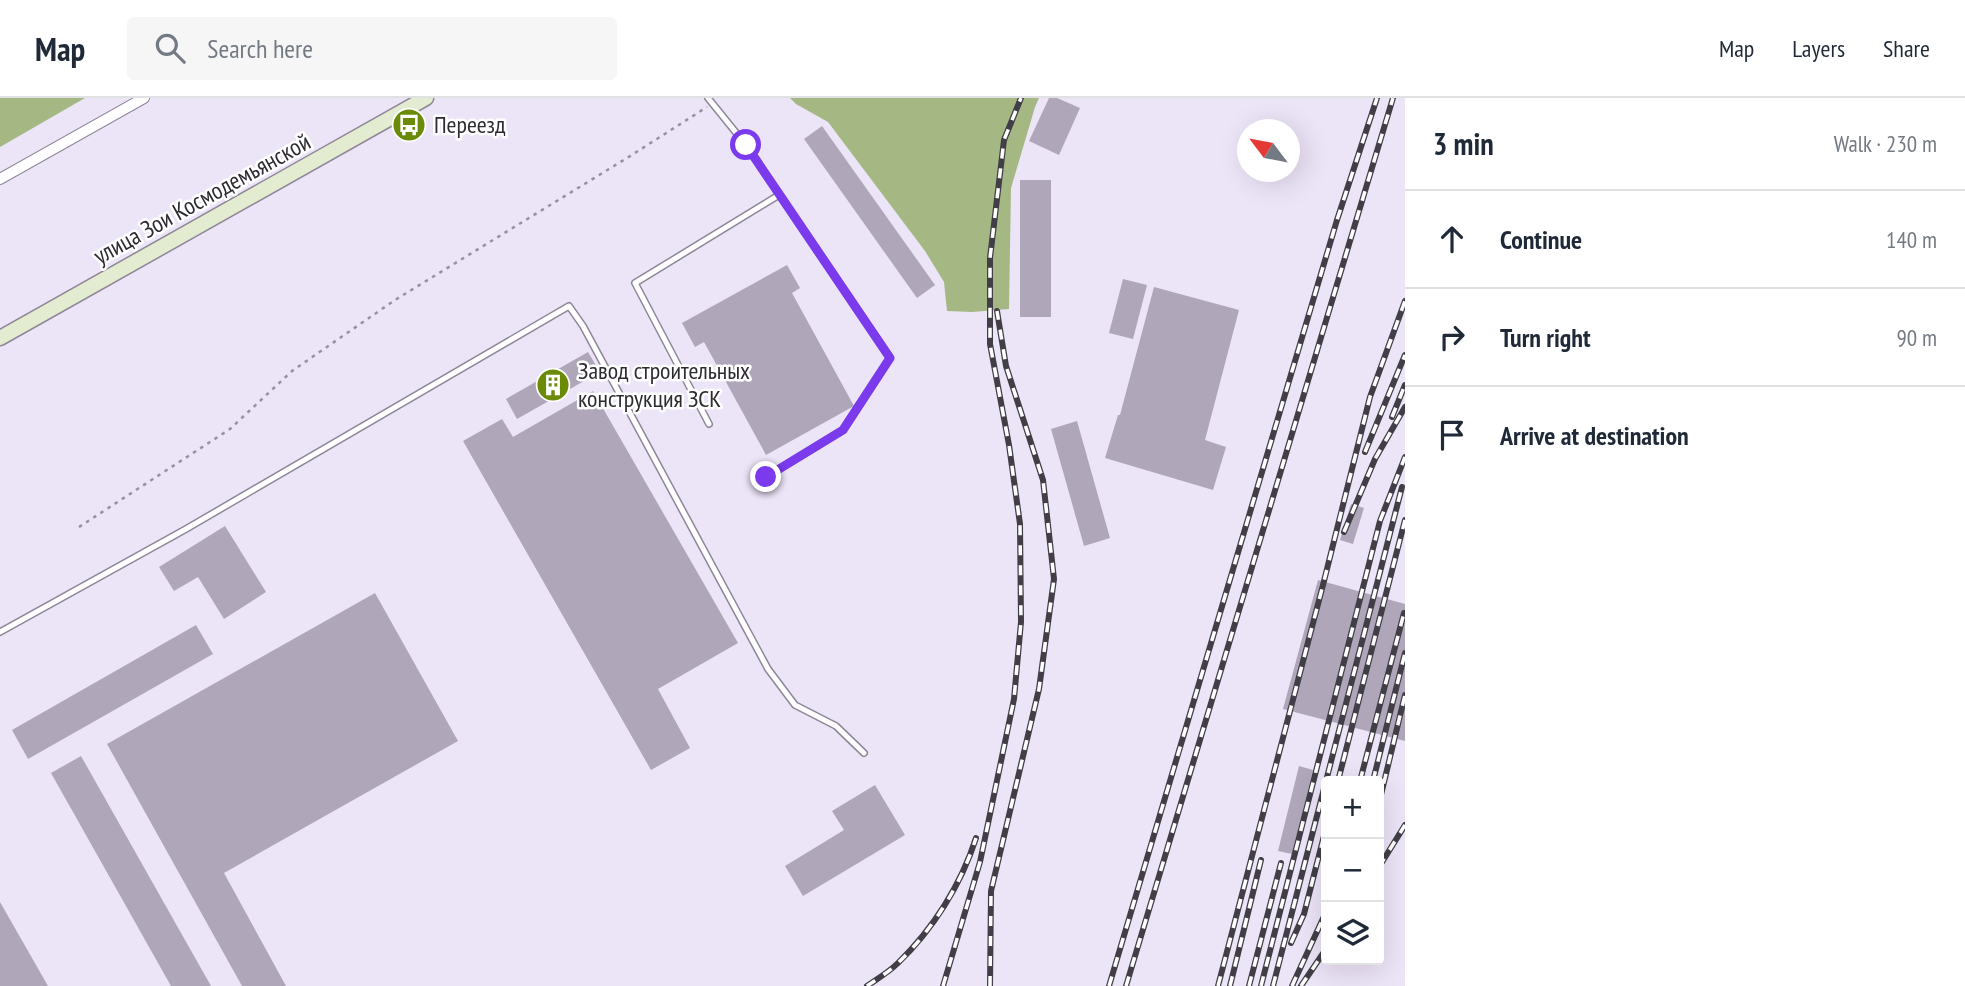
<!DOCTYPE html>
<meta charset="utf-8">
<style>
:root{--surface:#fff;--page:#f6f6f7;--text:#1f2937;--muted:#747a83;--line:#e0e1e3}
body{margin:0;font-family:"PT Sans Narrow",sans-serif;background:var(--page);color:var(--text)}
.controls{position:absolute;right:21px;bottom:21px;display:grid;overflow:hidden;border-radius:7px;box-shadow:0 7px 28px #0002}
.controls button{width:63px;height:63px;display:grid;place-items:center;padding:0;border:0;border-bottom:2px solid var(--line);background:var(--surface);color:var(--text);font:35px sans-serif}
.compass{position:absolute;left:1237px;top:21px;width:63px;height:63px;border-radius:50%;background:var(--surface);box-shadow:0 7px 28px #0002;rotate:302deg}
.stop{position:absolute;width:21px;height:21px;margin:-16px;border:5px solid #7c3aed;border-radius:50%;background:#fff}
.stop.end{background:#7c3aed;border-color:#fff;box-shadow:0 2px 7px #0008}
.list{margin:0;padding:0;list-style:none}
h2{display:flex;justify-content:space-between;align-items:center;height:91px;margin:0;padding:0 28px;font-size:30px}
h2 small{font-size:23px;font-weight:400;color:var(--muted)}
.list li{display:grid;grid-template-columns:46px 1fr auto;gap:21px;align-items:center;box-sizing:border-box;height:98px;padding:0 28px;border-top:2px solid var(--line)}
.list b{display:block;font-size:26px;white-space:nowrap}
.list em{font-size:23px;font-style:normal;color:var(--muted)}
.icon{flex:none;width:38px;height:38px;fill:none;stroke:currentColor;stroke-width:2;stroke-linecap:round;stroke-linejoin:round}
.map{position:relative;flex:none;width:1405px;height:888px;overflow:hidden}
header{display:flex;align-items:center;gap:42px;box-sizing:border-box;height:98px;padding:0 35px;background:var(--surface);border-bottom:2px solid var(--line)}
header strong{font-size:33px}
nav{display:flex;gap:38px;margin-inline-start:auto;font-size:24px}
.search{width:490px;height:63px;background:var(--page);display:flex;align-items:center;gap:18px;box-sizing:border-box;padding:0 24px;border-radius:7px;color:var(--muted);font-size:26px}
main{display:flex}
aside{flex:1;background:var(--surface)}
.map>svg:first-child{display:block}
.forest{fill:#a5b884}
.building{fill:#afa7b9}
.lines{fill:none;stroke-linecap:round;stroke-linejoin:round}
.lane-casing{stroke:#8e8697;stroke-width:8}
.street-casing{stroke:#8e8697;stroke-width:12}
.secondary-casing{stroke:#8e8697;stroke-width:17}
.path{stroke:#97919f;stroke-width:2.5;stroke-dasharray:3.5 5;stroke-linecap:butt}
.lane{stroke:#fff;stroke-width:5}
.street{stroke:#fff;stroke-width:10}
.secondary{stroke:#e3ecd0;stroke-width:14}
.rail-casing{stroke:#423e47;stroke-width:6}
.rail{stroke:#fff;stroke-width:3.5;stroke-dasharray:10;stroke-linecap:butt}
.route{stroke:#7c3aed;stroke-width:9}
.labels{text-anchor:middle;stroke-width:5;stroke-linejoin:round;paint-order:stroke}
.poi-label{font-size:24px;fill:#2d2a31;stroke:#fff;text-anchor:start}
.street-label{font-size:24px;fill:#2d2a31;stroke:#fff}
</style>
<header>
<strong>Map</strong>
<div class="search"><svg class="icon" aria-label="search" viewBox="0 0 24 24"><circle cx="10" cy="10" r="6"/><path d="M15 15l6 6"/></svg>Search here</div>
<nav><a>Map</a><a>Layers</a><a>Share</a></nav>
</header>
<main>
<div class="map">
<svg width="1405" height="888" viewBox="0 0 1405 888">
<rect width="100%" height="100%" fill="#ece4f7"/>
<g class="forest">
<polygon points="0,0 85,0 0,49"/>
<polygon points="790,0 1039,0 1035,9 1011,90 1009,211 972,214 947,213 944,184 925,153 828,24 796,6"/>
</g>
<g class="building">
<polygon points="1049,0 1057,0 1080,10 1059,57 1029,43"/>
<polygon points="822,28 935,187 917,200 804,41"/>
<rect x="1020" y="82" width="31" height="137"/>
<polygon points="787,167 800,190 792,195 854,308 766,357 704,244 695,249 682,225"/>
<polygon points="1123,181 1147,187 1133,241 1109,235"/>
<polygon points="1154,189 1239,212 1205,342 1226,349 1213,392 1105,360 1118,317 1120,317"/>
<polygon points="588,254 600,274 517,321 506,301"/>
<polygon points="593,293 738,545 658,591 690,650 651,672 463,343 502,321 513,339"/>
<polygon points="1077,323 1110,440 1084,448 1051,331"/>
<polygon points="1351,406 1364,410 1353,446 1340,442"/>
<polygon points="225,428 266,494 224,521 198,479 174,493 159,469"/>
<polygon points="1318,482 1405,506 1405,643 1283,611"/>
<polygon points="375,495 458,643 224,775 286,888 242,888 107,646"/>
<polygon points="196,527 213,556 28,661 12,632"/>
<polygon points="81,658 211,888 171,888 51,675"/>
<polygon points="1299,668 1313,672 1292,756 1278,753"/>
<polygon points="875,687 905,737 803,798 785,768 844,732 832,713"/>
<polygon points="0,804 48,888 0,888"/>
</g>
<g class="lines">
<defs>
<g id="lane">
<polyline points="708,0 746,47 890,260 843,332 766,379"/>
<polyline points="709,326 635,185 779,97"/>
<polyline points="0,534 186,431 569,208 583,228 768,571 795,607 836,628 864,655"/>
</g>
<polyline id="street" points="0,81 144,0"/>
<polyline id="secondary" points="0,240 426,0"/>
</defs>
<use href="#lane" class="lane-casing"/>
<use href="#street" class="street-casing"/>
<use href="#secondary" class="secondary-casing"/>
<polyline class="path" points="79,429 230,331 292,273 395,202 627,60 707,9"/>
<use href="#lane" class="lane"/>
<use href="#street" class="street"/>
<use href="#secondary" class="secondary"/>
<defs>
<g id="rail">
<polyline points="1392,319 1405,287"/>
<polyline points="1365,354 1405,257"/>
<polyline points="1344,434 1375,361 1405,309"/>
<polyline points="1338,683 1405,422"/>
<polyline points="1360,683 1404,515"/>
<polyline points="1373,683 1405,555"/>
<polyline points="1379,705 1405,597"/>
<polyline points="1379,769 1405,727"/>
<polyline points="1291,845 1304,816 1326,730"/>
<path d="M 867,888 C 877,881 889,874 898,865 C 933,831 961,787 976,740"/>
<polyline points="943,888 980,764 1014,601 1021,524 1020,426 1009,347 990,246 990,160 1004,42 1021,0"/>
<polyline points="990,888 991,793 1039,591 1054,481 1043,382 1006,268 997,213"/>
<polyline points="1109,888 1337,122 1377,0"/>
<polyline points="1126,888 1393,0"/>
<polyline points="1218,888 1323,487 1370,299 1405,203"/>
<polyline points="1230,888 1261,762"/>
<polyline points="1249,888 1281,765"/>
<polyline points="1261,888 1380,423 1405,359"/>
<polyline points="1273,888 1402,389"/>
<polyline points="1292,888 1326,814"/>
<polyline points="1301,888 1326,851"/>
</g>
</defs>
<use href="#rail" class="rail-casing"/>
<use href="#rail" class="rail"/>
</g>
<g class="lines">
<polyline class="route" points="746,47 890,260 843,332 766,379"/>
</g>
<defs>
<symbol id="bus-disc" viewBox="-11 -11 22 22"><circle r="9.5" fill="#6b8a07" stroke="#fff"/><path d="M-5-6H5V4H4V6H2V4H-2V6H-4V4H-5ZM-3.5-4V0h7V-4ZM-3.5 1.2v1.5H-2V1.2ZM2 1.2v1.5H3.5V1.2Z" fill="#fff"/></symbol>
<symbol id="building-disc" viewBox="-11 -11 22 22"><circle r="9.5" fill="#6b8a07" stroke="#fff"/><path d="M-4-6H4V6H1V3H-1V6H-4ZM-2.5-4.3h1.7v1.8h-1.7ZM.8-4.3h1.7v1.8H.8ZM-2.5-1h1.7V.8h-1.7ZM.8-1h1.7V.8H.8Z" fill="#fff"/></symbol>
</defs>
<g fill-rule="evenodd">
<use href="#bus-disc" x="390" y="8" width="38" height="38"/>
<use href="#building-disc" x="534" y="268" width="38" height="38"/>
</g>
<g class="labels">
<g class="poi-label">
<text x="434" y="35">Переезд</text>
<text x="578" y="281">Завод строительных<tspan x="578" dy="28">конструкция ЗСК</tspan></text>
</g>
<g class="street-label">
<text transform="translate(202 101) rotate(-29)" y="8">улица Зои Космодемьянской</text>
</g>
</g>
</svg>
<div class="controls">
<button>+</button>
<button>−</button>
<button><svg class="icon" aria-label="layers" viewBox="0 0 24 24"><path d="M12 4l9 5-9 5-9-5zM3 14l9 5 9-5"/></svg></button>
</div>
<svg class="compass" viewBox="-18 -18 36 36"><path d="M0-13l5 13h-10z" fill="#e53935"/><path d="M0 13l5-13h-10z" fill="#747a83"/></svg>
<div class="stop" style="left:746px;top:47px"></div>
<div class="stop end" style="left:766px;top:379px"></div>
</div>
<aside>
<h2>3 min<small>Walk · 230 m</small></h2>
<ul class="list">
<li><svg class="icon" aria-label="ahead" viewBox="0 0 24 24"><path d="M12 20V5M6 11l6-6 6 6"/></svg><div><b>Continue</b></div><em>140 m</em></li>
<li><svg class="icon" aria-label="right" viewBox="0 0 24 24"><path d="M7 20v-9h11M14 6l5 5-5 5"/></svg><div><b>Turn right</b></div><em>90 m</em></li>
<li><svg class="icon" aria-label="arrive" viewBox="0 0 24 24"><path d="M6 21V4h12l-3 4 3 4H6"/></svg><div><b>Arrive at destination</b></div></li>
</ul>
</aside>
</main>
